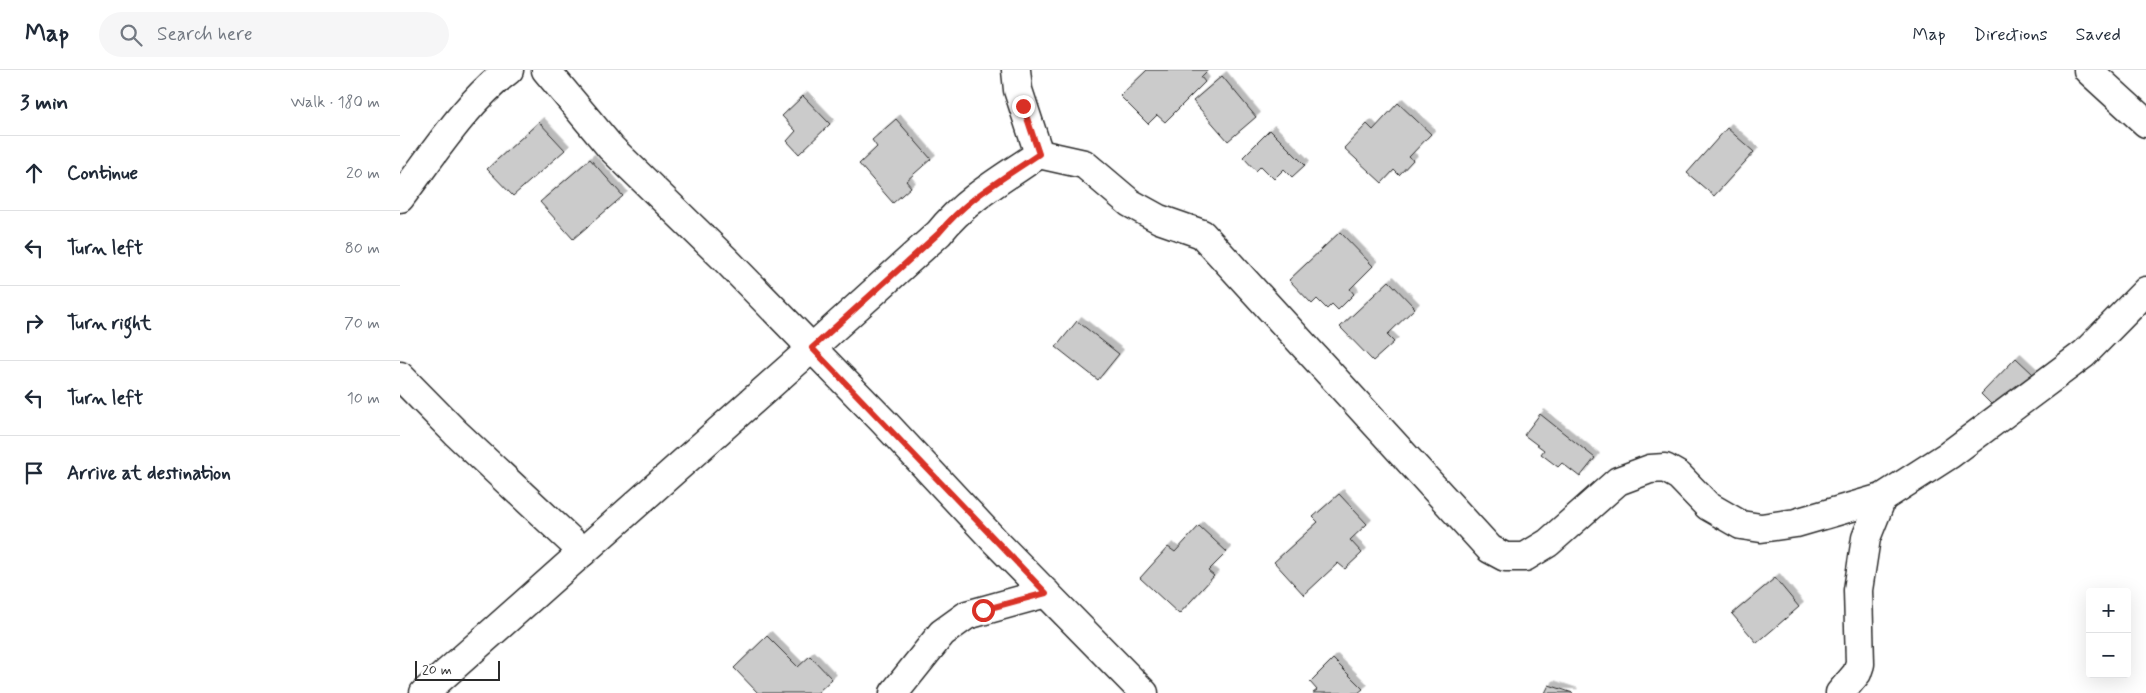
<!DOCTYPE html>
<meta charset="utf-8">
<style>
:root{--surface:#fff;--page:#f6f6f7;--text:#1f2937;--muted:#747a83;--line:#e0e1e3}
body{margin:0;font-family:Mynerve,sans-serif;background:var(--page);color:var(--text)}
.controls{position:absolute;right:15px;bottom:15px;display:grid;overflow:hidden;border-radius:5px;box-shadow:0 5px 20px #0002}
.controls button{width:45px;height:45px;display:grid;place-items:center;padding:0;border:0;border-bottom:1px solid var(--line);background:var(--surface);color:var(--text);font:25px sans-serif}
.scale{position:absolute;left:15px;bottom:12px;width:85px;box-sizing:border-box;padding-left:5px;border:2px solid #2b2b2b;border-top:0;font-size:14px;line-height:18px;white-space:nowrap;color:#2b2b2b;-webkit-text-stroke:4px #fff;paint-order:stroke}
.stop{position:absolute;width:15px;height:15px;margin:-11px;border:4px solid #d93025;border-radius:50%;background:#fff}
.stop.end{background:#d93025;border-color:#fff;box-shadow:0 1px 5px #0008}
.list{margin:0;padding:0;list-style:none}
h2{display:flex;justify-content:space-between;align-items:center;height:65px;margin:0;padding:0 20px;font-size:21px}
h2 small{font-size:16px;font-weight:400;color:var(--muted)}
.list li{display:grid;grid-template-columns:32px 1fr auto;gap:15px;align-items:center;box-sizing:border-box;height:75px;padding:0 20px;border-top:1px solid var(--line)}
.list b{display:block;font-size:19px;white-space:nowrap}
.list em{font-size:16px;font-style:normal;color:var(--muted)}
.icon{flex:none;width:28px;height:28px;fill:none;stroke:currentColor;stroke-width:2;stroke-linecap:round;stroke-linejoin:round}
.map{position:relative;flex:none;width:1746px;height:623px;overflow:hidden}
header{display:flex;align-items:center;gap:30px;box-sizing:border-box;height:70px;padding:0 25px;background:var(--surface);border-bottom:1px solid var(--line)}
header strong{font-size:24px}
nav{display:flex;gap:28px;margin-inline-start:auto;font-size:18px}
.search{width:350px;height:45px;background:var(--page);display:flex;align-items:center;gap:12px;box-sizing:border-box;padding:0 18px;border-radius:28px;color:var(--muted);font-size:19px}
main{display:flex}
aside{flex:1;background:var(--surface)}
.map>svg:first-child{display:block}
.building{fill:#cbcbcb;stroke:#2b2b2b;filter:url(#shadow)}
.lines{fill:none;stroke-linecap:round;stroke-linejoin:round}
.street-casing{stroke:#2b2b2b;stroke-width:31}
.street{stroke:#fff;stroke-width:28}
.route{stroke:#d93025;stroke-width:6}
</style>
<header>
<strong>Map</strong>
<div class="search"><svg class="icon" aria-label="search" viewBox="0 0 24 24"><circle cx="10" cy="10" r="6"/><path d="M15 15l6 6"/></svg>Search here</div>
<nav><a>Map</a><a>Directions</a><a>Saved</a></nav>
</header>
<main>
<aside>
<h2>3 min<small>Walk · 180 m</small></h2>
<ul class="list">
<li><svg class="icon" aria-label="ahead" viewBox="0 0 24 24"><path d="M12 20V5M6 11l6-6 6 6"/></svg><div><b>Continue</b></div><em>20 m</em></li>
<li><svg class="icon" aria-label="left" viewBox="0 0 24 24"><path d="M17 20v-9H6M10 6l-5 5 5 5"/></svg><div><b>Turn left</b></div><em>80 m</em></li>
<li><svg class="icon" aria-label="right" viewBox="0 0 24 24"><path d="M7 20v-9h11M14 6l5 5-5 5"/></svg><div><b>Turn right</b></div><em>70 m</em></li>
<li><svg class="icon" aria-label="left" viewBox="0 0 24 24"><path d="M17 20v-9H6M10 6l-5 5 5 5"/></svg><div><b>Turn left</b></div><em>10 m</em></li>
<li><svg class="icon" aria-label="arrive" viewBox="0 0 24 24"><path d="M6 21V4h12l-3 4 3 4H6"/></svg><div><b>Arrive at destination</b></div></li>
</ul>
</aside>
<div class="map">
<svg width="1746" height="623" viewBox="0 0 1746 623">
<defs>
<filter id="shadow"><feDropShadow dx="4.5" dy="-4.5" stdDeviation="0" flood-color="#0004"/></filter>
</defs>
<rect width="100%" height="100%" fill="#fff"/>
<filter id="ink" filterUnits="userSpaceOnUse"><feTurbulence type="fractalNoise" baseFrequency=".02" numOctaves="2"/><feDisplacementMap in="SourceGraphic" scale="10" xChannelSelector="R" yChannelSelector="G"/><feConvolveMatrix kernelMatrix="1 2 1 2 8 2 1 2 1" color-interpolation-filters="sRGB"/></filter>
<g filter="url(#ink)">
<g class="building">
<polygon points="747,0 808,0 801,7 805,12 765,52 757,45 748,54 720,26"/>
<polygon points="822,6 856,47 828,71 793,31"/>
<polygon points="403,26 430,54 399,84 387,71 396,61 382,46"/>
<polygon points="998,33 1031,64 1009,87 1013,90 999,105 994,100 982,113 944,78 967,54 973,60"/>
<polygon points="496,49 531,89 506,111 511,117 493,133 459,94 477,77 472,70"/>
<polygon points="139,52 165,80 113,126 87,99"/>
<polygon points="1327,58 1354,82 1314,126 1287,103"/>
<polygon points="870,60 905,95 892,107 884,99 874,109 861,96 856,101 843,87"/>
<polygon points="190,89 223,126 173,169 140,132"/>
<polygon points="940,162 973,196 950,219 954,224 938,240 932,234 927,239 917,229 912,234 889,210"/>
<polygon points="989,211 1015,238 987,265 994,272 973,291 940,257"/>
<polygon points="677,251 719,284 698,310 656,277"/>
<polygon points="1616,288 1634,305 1598,341 1581,324"/>
<polygon points="1140,344 1195,388 1180,407 1162,393 1158,397 1141,384 1144,380 1124,365"/>
<polygon points="939,424 967,454 950,470 962,483 945,499 938,493 904,525 874,492 918,452 913,447"/>
<polygon points="799,456 827,482 808,501 814,506 779,544 740,508 768,477 775,482"/>
<polygon points="1375,508 1399,537 1357,573 1332,544"/>
<polygon points="367,566 398,597 410,586 432,609 417,623 358,623 334,598"/>
<polygon points="933,589 963,619 958,623 913,623 917,620 910,612"/>
<polygon points="1149,615 1173,623 1145,623"/>
</g>
<g class="lines">
<defs>
<g id="street">
<polyline points="146,0 211,78 325,189 483,351 595,471 744,623"/>
<polyline points="1688,0 1746,53"/>
<polyline points="639,84 684,94 730,133 759,149 802,164 1090,479 1105,487 1125,487 1148,473 1218,411 1250,399 1265,398 1279,406 1308,436 1341,455 1361,458 1396,453 1482,428 1549,385 1684,284 1746,221"/>
<path d="M 0,128 C 32,86 67,31 109,0"/>
<polyline points="0,306 56,363 183,482"/>
<path d="M 24,623 L 412,278 L 539,163 C 566,129 604,108 639,84 L 618,20 L 616,0"/>
<polyline points="494,623 542,563 567,545 646,523"/>
<polyline points="1440,623 1457,603 1460,594 1458,520 1466,468 1482,428"/>
</g>
</defs>
<use href="#street" class="street-casing"/>
<use href="#street" class="street"/>
</g>
</g>
<g class="lines" filter="url(#ink)">
<path class="route" d="M 583,540 L 646,523 L 412,278 L 539,163 C 566,129 604,108 639,84 L 623,36"/>
</g>
</svg>
<div class="controls">
<button>+</button>
<button>−</button>
</div>
<div class="scale">20 m</div>
<div class="stop" style="left:583px;top:540px"></div>
<div class="stop end" style="left:623px;top:36px"></div>
</div>
</main>
